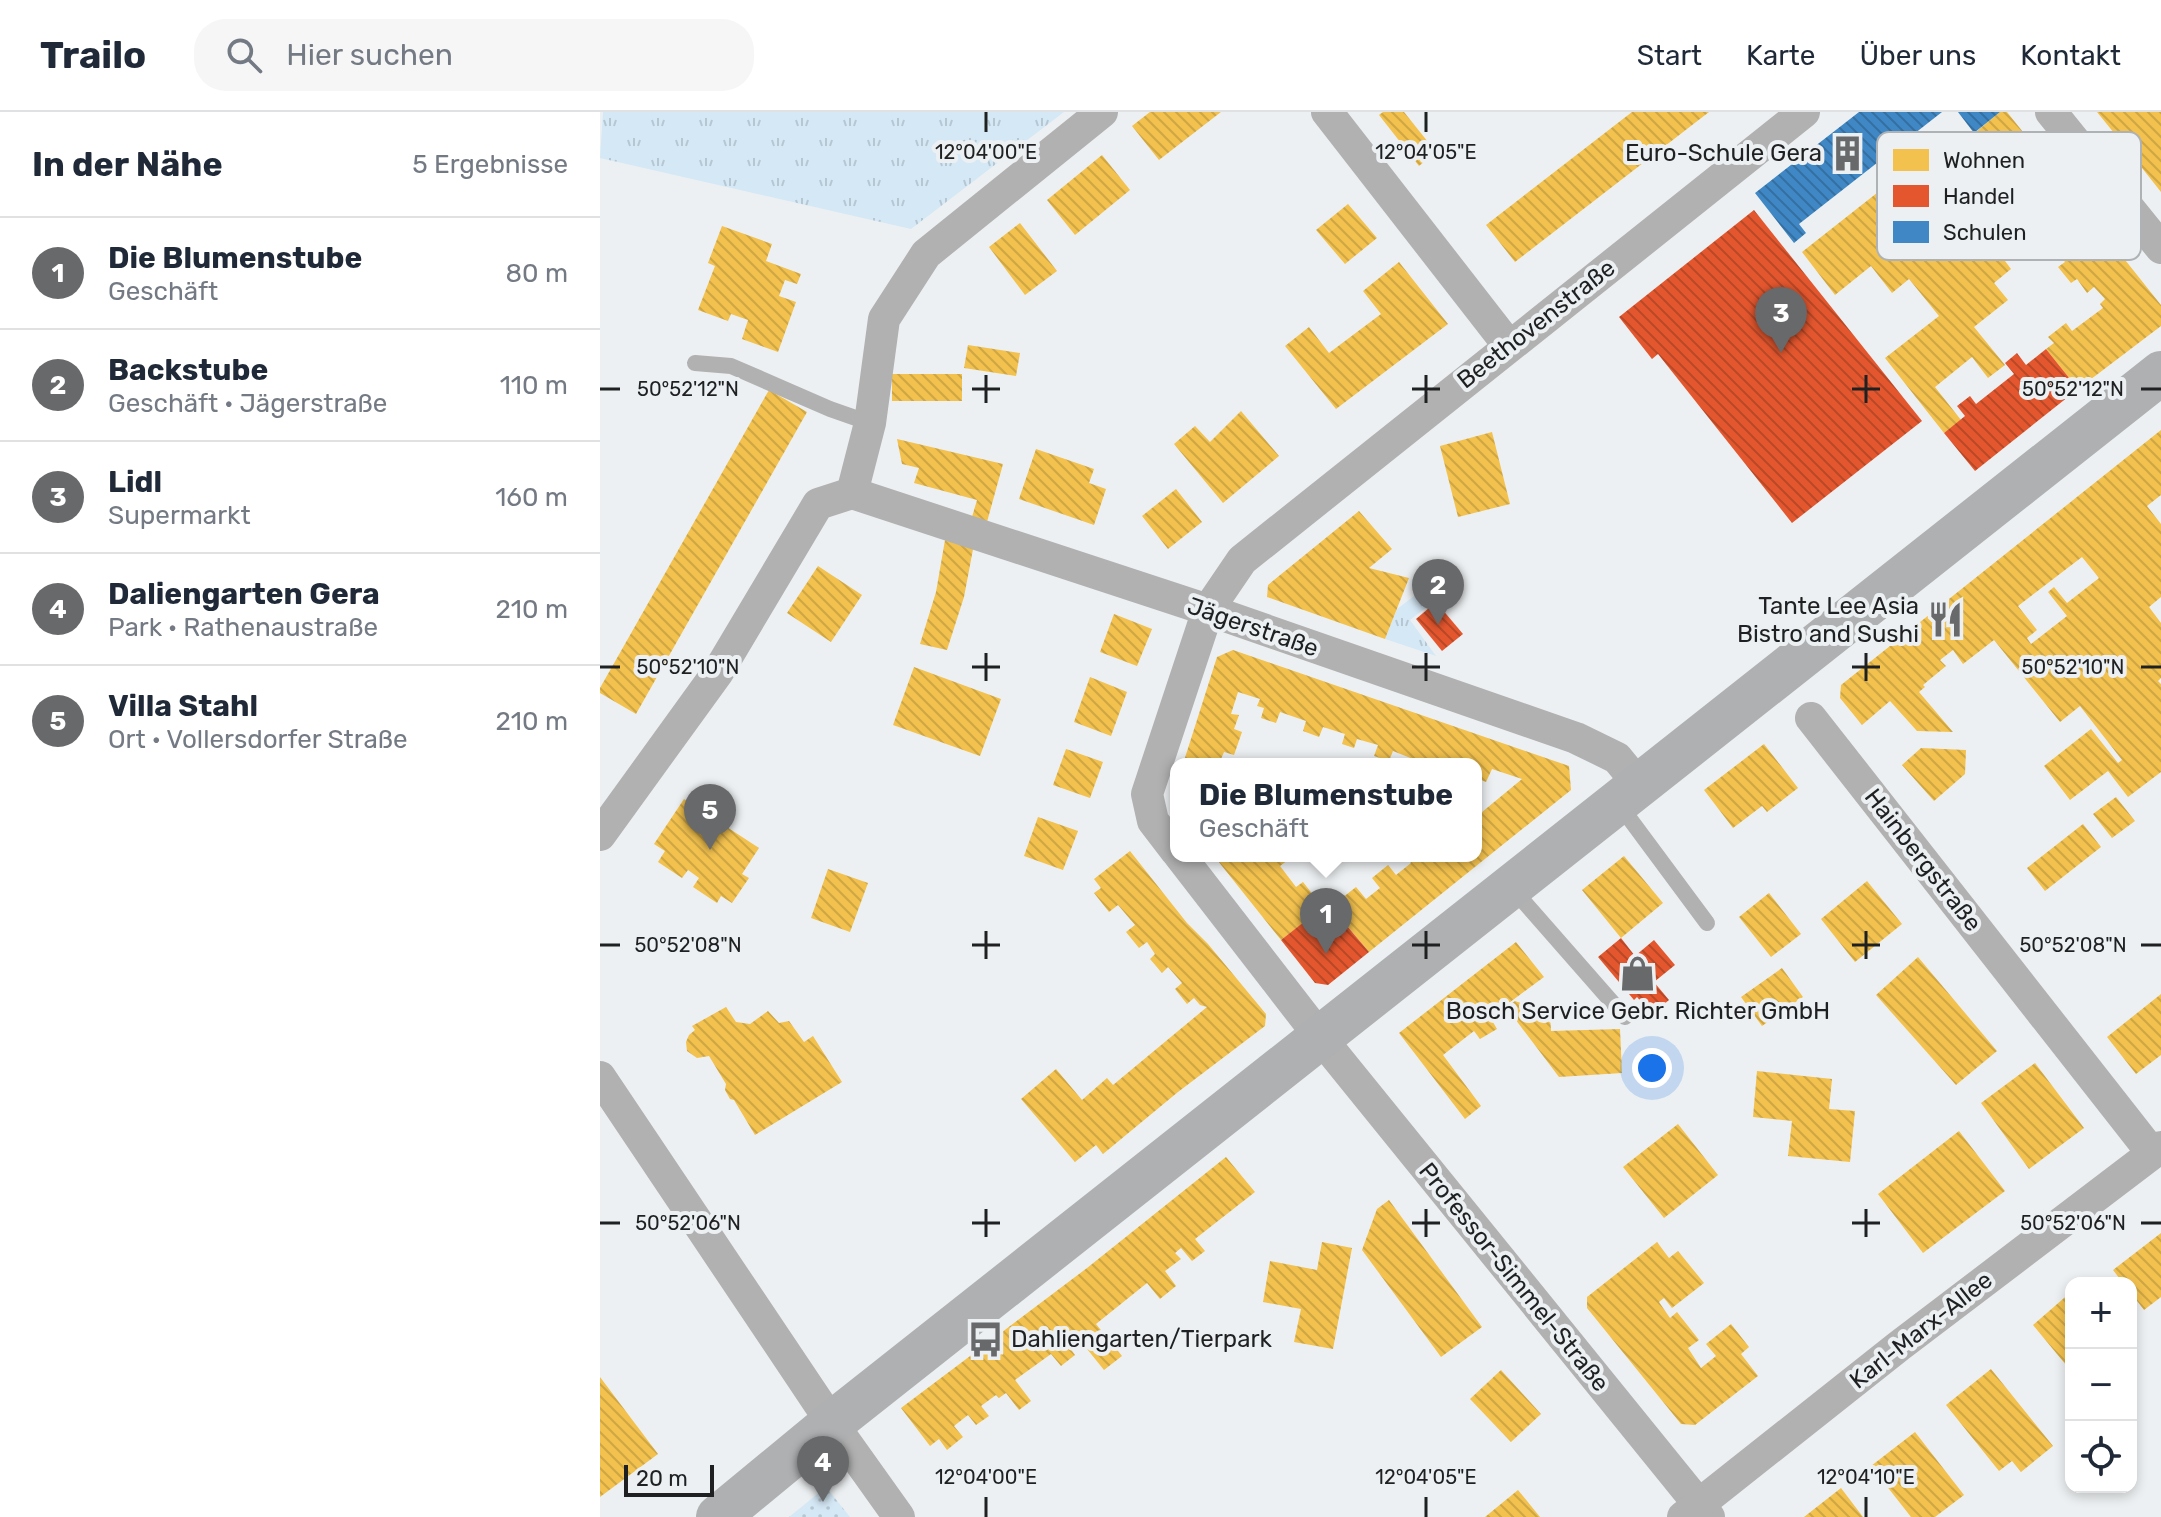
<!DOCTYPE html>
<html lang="de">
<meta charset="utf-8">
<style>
:root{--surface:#fff;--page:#f6f6f7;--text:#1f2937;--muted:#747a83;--line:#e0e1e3;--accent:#67696a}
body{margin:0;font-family:Rubik,sans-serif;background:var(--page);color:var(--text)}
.controls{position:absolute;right:24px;bottom:24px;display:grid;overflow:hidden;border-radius:16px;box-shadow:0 4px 12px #0003}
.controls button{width:72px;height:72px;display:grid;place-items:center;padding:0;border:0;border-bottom:2px solid var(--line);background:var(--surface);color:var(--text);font:40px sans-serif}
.scale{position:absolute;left:24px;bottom:20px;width:90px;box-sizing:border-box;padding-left:8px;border:4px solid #1f2021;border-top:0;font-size:22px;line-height:28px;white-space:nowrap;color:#1f2021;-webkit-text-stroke:6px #ecf0f3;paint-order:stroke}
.you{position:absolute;left:1052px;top:956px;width:28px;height:28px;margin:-20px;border:6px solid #fff;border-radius:50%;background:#1a73e8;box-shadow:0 0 0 12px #1a73e833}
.badge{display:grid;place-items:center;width:52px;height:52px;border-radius:50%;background:var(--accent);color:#fff;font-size:26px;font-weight:700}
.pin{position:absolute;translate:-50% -66px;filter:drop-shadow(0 2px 4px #0008)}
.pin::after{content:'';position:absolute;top:42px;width:28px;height:24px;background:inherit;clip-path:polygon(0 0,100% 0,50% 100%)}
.popup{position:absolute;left:570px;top:646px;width:312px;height:104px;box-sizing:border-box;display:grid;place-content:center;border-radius:16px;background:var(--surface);filter:drop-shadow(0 2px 6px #0005);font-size:26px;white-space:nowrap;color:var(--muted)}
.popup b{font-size:30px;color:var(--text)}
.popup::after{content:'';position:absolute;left:50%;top:100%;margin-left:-16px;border:16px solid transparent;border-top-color:var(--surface)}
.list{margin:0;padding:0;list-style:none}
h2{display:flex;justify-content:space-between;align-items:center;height:104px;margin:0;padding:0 32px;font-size:34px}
h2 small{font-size:26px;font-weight:400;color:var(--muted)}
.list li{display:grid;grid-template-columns:52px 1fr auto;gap:24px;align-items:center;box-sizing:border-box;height:112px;padding:0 32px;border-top:2px solid var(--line)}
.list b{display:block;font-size:30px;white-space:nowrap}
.list p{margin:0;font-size:26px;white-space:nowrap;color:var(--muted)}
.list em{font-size:26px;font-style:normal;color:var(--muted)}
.icon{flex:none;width:44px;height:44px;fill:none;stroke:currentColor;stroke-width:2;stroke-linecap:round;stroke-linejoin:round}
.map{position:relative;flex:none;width:1561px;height:1405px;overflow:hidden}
header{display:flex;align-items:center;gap:48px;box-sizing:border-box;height:112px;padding:0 40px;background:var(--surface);border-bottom:2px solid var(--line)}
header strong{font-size:38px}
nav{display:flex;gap:44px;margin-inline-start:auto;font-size:28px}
.search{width:560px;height:72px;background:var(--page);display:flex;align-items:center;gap:20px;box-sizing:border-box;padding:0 28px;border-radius:32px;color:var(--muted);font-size:30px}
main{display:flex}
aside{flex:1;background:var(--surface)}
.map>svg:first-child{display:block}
.grass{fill:url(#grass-tufts)}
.garden{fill:url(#garden-dots)}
.homes{fill:url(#homes-back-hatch);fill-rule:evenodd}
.shops{fill:url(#shops-back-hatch)}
.schools{fill:url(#schools-back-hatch)}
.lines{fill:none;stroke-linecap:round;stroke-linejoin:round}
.service{stroke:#b1b1b1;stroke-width:16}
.minor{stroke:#b1b1b1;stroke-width:32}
.secondary{stroke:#afb0b1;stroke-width:44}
.ticks{fill:none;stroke:#1f2021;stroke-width:3}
.labels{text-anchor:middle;stroke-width:8;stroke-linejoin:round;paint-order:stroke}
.poi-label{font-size:24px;fill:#1f2021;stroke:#ecf0f3;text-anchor:end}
.street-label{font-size:24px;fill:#1f2021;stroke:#ecf0f3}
.key{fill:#ecf0f3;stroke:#aeb2b4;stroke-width:2}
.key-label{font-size:22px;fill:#1f2021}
.ticks-label{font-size:20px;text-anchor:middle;fill:#1f2021;stroke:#ecf0f3;stroke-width:8;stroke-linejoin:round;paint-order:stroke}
</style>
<header>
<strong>Trailo</strong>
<div class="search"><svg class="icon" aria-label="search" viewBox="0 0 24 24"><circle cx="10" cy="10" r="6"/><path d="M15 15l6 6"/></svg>Hier suchen</div>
<nav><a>Start</a><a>Karte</a><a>Über uns</a><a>Kontakt</a></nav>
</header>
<main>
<aside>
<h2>In der Nähe<small>5 Ergebnisse</small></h2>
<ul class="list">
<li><span class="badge">1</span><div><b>Die Blumenstube</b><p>Geschäft</p></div><em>80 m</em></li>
<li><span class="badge">2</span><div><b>Backstube</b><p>Geschäft · Jägerstraße</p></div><em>110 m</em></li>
<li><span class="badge">3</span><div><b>Lidl</b><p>Supermarkt</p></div><em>160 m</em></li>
<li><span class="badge">4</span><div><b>Daliengarten Gera</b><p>Park · Rathenaustraße</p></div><em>210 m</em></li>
<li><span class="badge">5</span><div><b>Villa Stahl</b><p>Ort · Vollersdorfer Straße</p></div><em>210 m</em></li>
</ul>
</aside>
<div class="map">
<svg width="1561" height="1405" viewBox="0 0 1561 1405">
<defs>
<pattern id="grass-tufts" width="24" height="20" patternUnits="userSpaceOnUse" patternTransform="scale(2)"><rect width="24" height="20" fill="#d5e8f5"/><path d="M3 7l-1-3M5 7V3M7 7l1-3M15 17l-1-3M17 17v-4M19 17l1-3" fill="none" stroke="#b6c7d2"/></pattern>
<pattern id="garden-dots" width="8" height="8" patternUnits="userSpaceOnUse" patternTransform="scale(2)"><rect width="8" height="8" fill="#d5e8f5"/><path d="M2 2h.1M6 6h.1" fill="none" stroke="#b6c7d2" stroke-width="1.8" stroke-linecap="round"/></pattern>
<pattern id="homes-back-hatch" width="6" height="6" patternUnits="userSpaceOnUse" patternTransform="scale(2)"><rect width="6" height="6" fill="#f2c14e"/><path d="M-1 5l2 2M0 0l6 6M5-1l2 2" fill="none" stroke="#cfa644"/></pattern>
<pattern id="shops-back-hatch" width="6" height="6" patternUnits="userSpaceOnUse" patternTransform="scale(2)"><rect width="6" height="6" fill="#e4572e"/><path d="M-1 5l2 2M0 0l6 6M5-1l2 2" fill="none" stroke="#b84827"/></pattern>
<pattern id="schools-back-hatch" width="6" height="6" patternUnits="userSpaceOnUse" patternTransform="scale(2)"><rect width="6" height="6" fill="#3f88c5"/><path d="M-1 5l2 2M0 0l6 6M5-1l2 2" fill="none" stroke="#346fa0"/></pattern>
</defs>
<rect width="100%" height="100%" fill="#edf0f2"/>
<g class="grass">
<polygon points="3,0 464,0 311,117 0,46"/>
<polygon points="847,472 859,487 850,494 841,484 810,508 836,544 785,527 797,497 822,478 830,484"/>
</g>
<polygon class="garden" points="226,1375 250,1405 189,1405"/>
<g class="homes">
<polygon points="550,0 621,0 559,48 532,14"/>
<polygon points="783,0 804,0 836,40 819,54 779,3"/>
<polygon points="1032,0 1109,0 915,150 886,113"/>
<polygon points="1400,0 1407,0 1561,193 1561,214 1478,277 1446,237 1454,231 1448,225 1466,211 1472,219 1503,196 1500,192 1505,187 1494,175 1487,181 1477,167 1471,171 1458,155 1465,150 1458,141 1449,134 1443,139 1434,127 1441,122 1412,86 1405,91 1396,80 1403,75 1389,58 1383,64 1373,52 1381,46 1366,28"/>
<polygon points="1497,0 1561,0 1561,80 1523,32"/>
<polygon points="1334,36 1404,123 1416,114 1429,130 1405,149 1411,157 1394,171 1408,188 1374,215 1405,253 1388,266 1372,245 1335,275 1361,308 1344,321 1285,246 1339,204 1309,167 1292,181 1271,154 1235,183 1202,140"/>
<polygon points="502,43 530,78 475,123 447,88"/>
<polygon points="748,92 777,126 745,152 716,118"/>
<polygon points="420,111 457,159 425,183 389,135"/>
<polygon points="122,114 172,132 166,149 201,162 197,172 185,168 179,184 196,190 178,240 142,227 148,208 131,202 128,209 98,198 115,154 108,151"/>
<polygon points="799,150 848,212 736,297 685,234 709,215 729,241 781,202 763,179"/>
<polygon points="368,233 420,241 416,264 364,256"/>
<rect x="292" y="262" width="70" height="27"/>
<polygon points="169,278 207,300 36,602 0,581 0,576"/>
<polygon points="641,299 679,344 623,391 574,332 595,314 610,330"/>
<path d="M 1561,318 L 1561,383 L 1547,394 L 1561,412 L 1561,485 L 1549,495 L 1561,511 L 1561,566 L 1558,569 L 1561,572 L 1561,660 L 1528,685 L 1508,659 L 1470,688 L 1444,654 L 1491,617 L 1518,651 L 1522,648 L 1480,594 L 1460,610 L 1394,528 L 1363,552 L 1353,538 L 1340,548 L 1346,554 L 1323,573 L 1325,575 L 1319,580 L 1353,620 L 1317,619 L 1290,589 L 1262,613 L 1240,586 L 1241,573 ZM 1482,445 L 1499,466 L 1467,491 L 1454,475 L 1448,480 L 1467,504 L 1431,532 L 1427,526 L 1437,518 L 1418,494 Z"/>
<polygon points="892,320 910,392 858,405 840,334"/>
<polygon points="297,327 403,352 387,410 372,405 377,388 314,371 319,356 302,352"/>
<polygon points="436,337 494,357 489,371 506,377 494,413 419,387"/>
<polygon points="576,377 602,410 568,437 542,404"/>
<polygon points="759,399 792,437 769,456 809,466 785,527 667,485 668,473"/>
<polygon points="345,428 374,432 364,485 347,538 320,532 336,480"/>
<polygon points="218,454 262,483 231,530 187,501"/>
<polygon points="514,502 552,517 537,554 500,540"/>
<polygon points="633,538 969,654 971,678 769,840 738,803 743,799 737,790 756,775 766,787 780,776 772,766 788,753 796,763 811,751 806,744 876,744 876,705 922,667 892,657 886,670 876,666 876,652 812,652 813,647 793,639 789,649 774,644 778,633 757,627 754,636 742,632 745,622 723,615 719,625 703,619 706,609 680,600 676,611 661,606 664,596 657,594 660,587 638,580 631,602 639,603 634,617 642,620 634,643 624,640 619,652 583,652 617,545"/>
<polygon points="314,555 401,587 380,644 293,613"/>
<polygon points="490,565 527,580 511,624 474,610"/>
<polygon points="1164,632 1198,676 1167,700 1162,694 1133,716 1104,678"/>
<polygon points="1321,636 1366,638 1365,662 1334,689 1302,653"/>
<polygon points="466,637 503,650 490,686 453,673"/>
<polygon points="1516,685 1535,709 1512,726 1493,702"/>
<polygon points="84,687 159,736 142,762 149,766 132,791 121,784 117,791 93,775 99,766 88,758 82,766 58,750 65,739 54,732"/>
<polygon points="438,705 478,719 463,758 424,744"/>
<polygon points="1483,712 1501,735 1445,779 1427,756"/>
<polygon points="530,739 587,811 608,832 666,902 665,914 578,980 503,1042 496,1033 475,1050 421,987 456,957 482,988 507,966 513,973 607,895 600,893 594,886 587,892 575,877 582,871 568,855 562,861 550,847 555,842 547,830 539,836 526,820 535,813 518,793 509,800 494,781 501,776 494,767"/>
<polygon points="614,744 685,744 688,748 680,754 696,775 703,770 714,784 707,790 716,801 681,828"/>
<polygon points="1024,744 1063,791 1021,826 982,778"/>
<polygon points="228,757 268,771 250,820 211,806"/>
<polygon points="1267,769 1302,812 1255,850 1221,807"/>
<polygon points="1169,781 1201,822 1171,845 1139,805"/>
<polygon points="916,830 944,865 890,905 897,917 880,927 874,919 843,943 881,994 865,1007 799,921"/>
<polygon points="1318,845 1397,939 1356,973 1276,883"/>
<polygon points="1182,856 1203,885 1162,914 1141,885"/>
<polygon points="1561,882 1561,943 1536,962 1507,925"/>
<polygon points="915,889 950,901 951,919 1020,917 1022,961 959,965 906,895"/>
<polygon points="126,895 136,910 150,912 168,899 179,911 189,909 204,930 213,924 242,970 155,1023 134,988 130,987 125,978 126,972 109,944 97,946 87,939 86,930 89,923 95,918 92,914"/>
<polygon points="1435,951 1484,1016 1429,1057 1381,991"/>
<polygon points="1157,959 1232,967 1229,997 1255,999 1250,1050 1188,1044 1192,1009 1153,1005"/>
<polygon points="1078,1012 1118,1063 1064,1106 1023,1055"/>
<polygon points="1359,1019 1405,1079 1323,1141 1278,1082"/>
<polygon points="626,1045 655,1080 595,1127 605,1139 592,1149 581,1136 575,1141 581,1147 565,1159 576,1174 560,1187 547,1171 496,1212 522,1244 504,1258 479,1227 469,1235 475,1243 461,1254 451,1242 415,1268 431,1289 419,1298 406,1281 399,1286 396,1283 381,1294 389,1304 376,1313 368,1303 354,1314 363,1325 347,1338 339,1327 330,1334 301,1296 487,1156"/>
<polygon points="789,1088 882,1215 841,1245 762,1138 777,1097"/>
<polygon points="1561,1121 1561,1185 1544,1198 1531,1181 1531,1171 1523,1171 1513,1158"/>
<polygon points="722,1130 752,1136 733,1237 694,1230 701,1197 663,1190 670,1149 717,1158"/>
<polygon points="1057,1130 1069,1146 1078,1139 1104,1171 1072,1196 1064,1186 1059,1190 1070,1206 1077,1200 1099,1228 1088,1236 1101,1256 1116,1244 1106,1232 1131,1212 1149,1235 1141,1242 1158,1264 1095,1313 1081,1312 987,1196 987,1185"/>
<polygon points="1471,1180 1471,1259 1433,1213"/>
<polygon points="1391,1257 1453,1334 1421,1360 1412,1349 1399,1359 1346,1293"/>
<polygon points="901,1258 941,1302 911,1330 870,1287"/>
<polygon points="0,1265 58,1342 0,1385"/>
<polygon points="1315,1320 1364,1383 1335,1405 1311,1405 1271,1354"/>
<polygon points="1241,1376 1263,1405 1204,1405"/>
<polygon points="918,1378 940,1405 885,1405"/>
</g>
<g class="shops">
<polygon points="1154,98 1322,309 1192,411 1058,242 1052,247 1019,205"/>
<polygon points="1446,237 1478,277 1375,359 1344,321 1365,304 1357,294 1370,284 1376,292 1414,262 1405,251 1417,241 1426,253"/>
<polygon points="836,490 863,522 842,539 816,507"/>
<polygon points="709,806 723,823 742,808 769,840 728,873 715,871 681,828"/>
<polygon points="1021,826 1035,844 1054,828 1075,853 1054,870 1069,888 1052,902 1037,885 1034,888 998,845"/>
</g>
<g class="schools">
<polygon points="1259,0 1342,0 1199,112 1206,121 1194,131 1155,81"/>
<polygon points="1358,0 1400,0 1374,21"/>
</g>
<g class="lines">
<g class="service">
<polyline points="95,251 131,254 230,297 270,311"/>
<polyline points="1018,691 1107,811"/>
<polyline points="911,775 1025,905"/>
</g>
<g class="minor">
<polyline points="727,0 909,234"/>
<polyline points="1451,0 1561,136"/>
<polyline points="252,381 608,498 976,626 1017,646 1040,674"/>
<polyline points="1211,606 1552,1041"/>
<polyline points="0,723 118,560 218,392 252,381 270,311 284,207 326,142 502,0"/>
<polyline points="576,739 553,709 547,682 608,498 642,448 1204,0"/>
<polyline points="580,744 720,925 1109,1405"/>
<polyline points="0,965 232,1311 299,1405"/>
<polyline points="1083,1405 1299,1234 1561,1035"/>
</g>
<polyline class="secondary" points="118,1405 232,1311 1561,261"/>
</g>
<path class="ticks" d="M 386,0 L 386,20M 826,0 L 826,20M 386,263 L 386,291M 826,263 L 826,291M 1266,263 L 1266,291M 0,277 L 20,277M 372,277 L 400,277M 812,277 L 840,277M 1252,277 L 1280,277M 1541,277 L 1561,277M 386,541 L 386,569M 826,541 L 826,569M 1266,541 L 1266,569M 0,555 L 20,555M 372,555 L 400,555M 812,555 L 840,555M 1252,555 L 1280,555M 1541,555 L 1561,555M 386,819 L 386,847M 826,819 L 826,847M 1266,819 L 1266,847M 0,833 L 20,833M 372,833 L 400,833M 812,833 L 840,833M 1252,833 L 1280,833M 1541,833 L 1561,833M 386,1097 L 386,1125M 826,1097 L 826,1125M 1266,1097 L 1266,1125M 0,1111 L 20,1111M 372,1111 L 400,1111M 812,1111 L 840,1111M 1252,1111 L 1280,1111M 1541,1111 L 1561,1111M 386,1385 L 386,1405M 826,1385 L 826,1405M 1266,1385 L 1266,1405"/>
<defs>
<symbol id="building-bare" viewBox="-9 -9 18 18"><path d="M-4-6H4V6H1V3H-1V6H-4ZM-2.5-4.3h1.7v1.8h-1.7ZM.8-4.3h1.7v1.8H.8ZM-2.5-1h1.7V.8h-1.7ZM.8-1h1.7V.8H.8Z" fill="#67696a" stroke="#ecf0f3" stroke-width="2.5" paint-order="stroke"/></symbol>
<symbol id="restaurant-bare" viewBox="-9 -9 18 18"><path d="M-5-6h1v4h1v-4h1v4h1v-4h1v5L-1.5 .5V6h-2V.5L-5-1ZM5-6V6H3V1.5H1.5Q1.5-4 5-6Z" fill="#67696a" stroke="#ecf0f3" stroke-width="2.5" paint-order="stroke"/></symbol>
<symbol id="shop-bare" viewBox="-9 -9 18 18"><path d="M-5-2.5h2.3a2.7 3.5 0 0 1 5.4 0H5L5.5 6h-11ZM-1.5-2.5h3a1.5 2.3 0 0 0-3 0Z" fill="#67696a" stroke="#ecf0f3" stroke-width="2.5" paint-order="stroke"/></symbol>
<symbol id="bus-bare" viewBox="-9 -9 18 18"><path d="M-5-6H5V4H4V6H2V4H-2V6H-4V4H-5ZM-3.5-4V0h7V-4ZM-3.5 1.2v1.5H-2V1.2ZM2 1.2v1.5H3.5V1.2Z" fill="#67696a" stroke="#ecf0f3" stroke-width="2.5" paint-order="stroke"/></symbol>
</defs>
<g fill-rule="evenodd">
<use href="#building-bare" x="1222" y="16" width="51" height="51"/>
<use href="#restaurant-bare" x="1320" y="482" width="51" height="51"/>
<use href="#shop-bare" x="1012" y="836" width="51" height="51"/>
<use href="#bus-bare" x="360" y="1202" width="51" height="51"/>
</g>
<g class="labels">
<g class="poi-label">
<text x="1222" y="49">Euro-Schule Gera</text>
<text x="1319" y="502">Tante Lee Asia<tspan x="1319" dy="28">Bistro and Sushi</tspan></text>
<text x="1038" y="907" text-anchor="middle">Bosch Service Gebr. Richter GmbH</text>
<text x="411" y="1235" text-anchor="start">Dahliengarten/Tierpark</text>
</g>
<g class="street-label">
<text transform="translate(936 212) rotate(-38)" y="8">Beethovenstraße</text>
<text transform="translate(653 515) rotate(19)" y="8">Jägerstraße</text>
<text transform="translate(1323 748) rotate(52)" y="8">Hainbergstraße</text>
<text transform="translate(914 1165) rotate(51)" y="8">Professor-Simmel-Straße</text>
<text transform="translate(1321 1218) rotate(-38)" y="8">Karl-Marx-Allee</text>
</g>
</g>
<rect x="1277" y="20" width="264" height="128" rx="12" class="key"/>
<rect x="1293" y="37" width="36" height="22" fill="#f2c14e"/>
<rect x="1293" y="73" width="36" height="22" fill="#e4572e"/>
<rect x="1293" y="109" width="36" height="22" fill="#3f88c5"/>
<g class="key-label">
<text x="1343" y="56">Wohnen</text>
<text x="1343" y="92">Handel</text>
<text x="1343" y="128">Schulen</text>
</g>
<g class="ticks-label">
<text x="386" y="47">12°04'00"E</text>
<text x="826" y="47">12°04'05"E</text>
<text x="88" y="284">50°52'12"N</text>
<text x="1473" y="284">50°52'12"N</text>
<text x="88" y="562">50°52'10"N</text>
<text x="1473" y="562">50°52'10"N</text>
<text x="88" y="840">50°52'08"N</text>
<text x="1473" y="840">50°52'08"N</text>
<text x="88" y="1118">50°52'06"N</text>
<text x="1473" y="1118">50°52'06"N</text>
<text x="386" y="1372">12°04'00"E</text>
<text x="826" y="1372">12°04'05"E</text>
<text x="1266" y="1372">12°04'10"E</text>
</g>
</svg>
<div class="controls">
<button>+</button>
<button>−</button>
<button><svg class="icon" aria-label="locate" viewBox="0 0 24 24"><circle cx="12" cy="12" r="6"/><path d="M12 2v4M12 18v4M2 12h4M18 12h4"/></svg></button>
</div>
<div class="scale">20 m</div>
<div class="you"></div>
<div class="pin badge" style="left:726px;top:842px">1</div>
<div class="popup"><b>Die Blumenstube</b>Geschäft</div>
<div class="pin badge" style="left:838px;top:513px">2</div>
<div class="pin badge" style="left:1181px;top:241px">3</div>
<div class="pin badge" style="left:223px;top:1390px">4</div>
<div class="pin badge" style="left:110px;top:738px">5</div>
</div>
</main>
